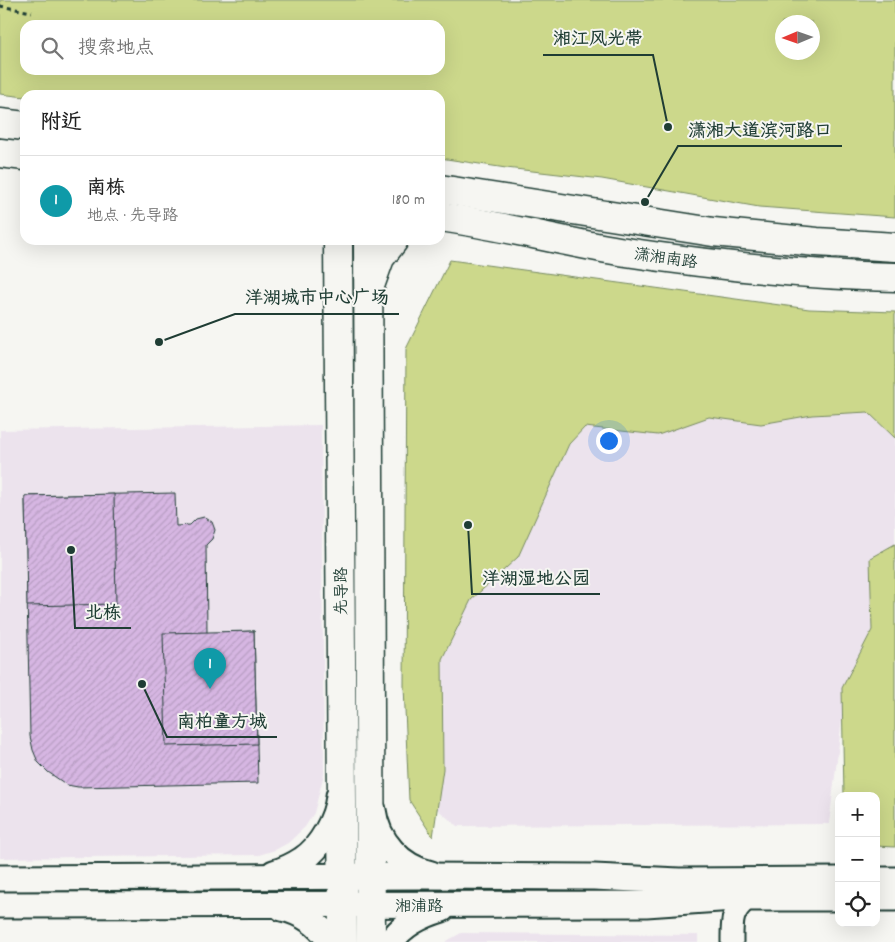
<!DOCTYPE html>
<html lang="zh">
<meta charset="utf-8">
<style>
:root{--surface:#fff;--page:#f6f6f6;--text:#222;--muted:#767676;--line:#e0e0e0;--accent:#111827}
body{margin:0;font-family:Dekko,"LXGW WenKai TC",sans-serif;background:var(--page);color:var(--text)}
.controls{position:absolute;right:15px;bottom:15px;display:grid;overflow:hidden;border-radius:10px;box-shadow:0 5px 20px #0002}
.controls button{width:45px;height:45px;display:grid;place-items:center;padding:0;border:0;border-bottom:1px solid var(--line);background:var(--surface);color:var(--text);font:25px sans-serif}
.compass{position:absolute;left:775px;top:15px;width:45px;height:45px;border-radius:50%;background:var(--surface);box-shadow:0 5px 20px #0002;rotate:268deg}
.you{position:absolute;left:608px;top:440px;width:18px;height:18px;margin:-12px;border:4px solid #fff;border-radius:50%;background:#1a73e8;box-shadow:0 0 0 8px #1a73e833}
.badge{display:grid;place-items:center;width:32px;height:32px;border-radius:50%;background:var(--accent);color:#fff;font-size:16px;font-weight:700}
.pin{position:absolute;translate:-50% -41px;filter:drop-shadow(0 1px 2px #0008)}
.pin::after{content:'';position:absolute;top:26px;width:18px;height:15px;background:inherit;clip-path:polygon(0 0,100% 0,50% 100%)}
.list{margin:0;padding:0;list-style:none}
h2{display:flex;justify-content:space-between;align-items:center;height:65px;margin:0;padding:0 20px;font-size:21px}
h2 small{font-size:16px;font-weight:400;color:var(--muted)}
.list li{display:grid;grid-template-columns:32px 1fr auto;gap:15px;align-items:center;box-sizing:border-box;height:90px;padding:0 20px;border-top:1px solid var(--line)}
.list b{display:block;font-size:19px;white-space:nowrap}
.list p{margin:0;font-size:16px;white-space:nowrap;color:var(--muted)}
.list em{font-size:16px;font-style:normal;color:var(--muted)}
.icon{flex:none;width:28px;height:28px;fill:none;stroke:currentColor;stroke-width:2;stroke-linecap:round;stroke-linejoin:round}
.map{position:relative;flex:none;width:895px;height:942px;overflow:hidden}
.search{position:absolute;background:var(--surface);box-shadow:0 5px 20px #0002;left:20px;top:20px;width:425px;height:55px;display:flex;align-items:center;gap:12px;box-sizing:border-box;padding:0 18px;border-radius:15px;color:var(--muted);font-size:19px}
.panel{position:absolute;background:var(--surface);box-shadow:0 5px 20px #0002;left:20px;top:90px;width:425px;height:155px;border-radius:15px}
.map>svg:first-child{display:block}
.built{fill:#ece3ed}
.green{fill:#ccd88b;stroke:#768a60;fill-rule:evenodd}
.building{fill:url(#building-hatch);stroke:#1f3d34}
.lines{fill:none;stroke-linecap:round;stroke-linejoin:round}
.tertiary-casing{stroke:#1f3d34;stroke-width:25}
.secondary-casing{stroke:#1f3d34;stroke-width:29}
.primary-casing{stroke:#1f3d34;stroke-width:31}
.path{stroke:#1f3d34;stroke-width:3;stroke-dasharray:4 4;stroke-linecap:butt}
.tertiary{stroke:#f6f6f2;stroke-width:21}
.secondary{stroke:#f6f6f2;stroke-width:25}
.primary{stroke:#f6f6f2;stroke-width:28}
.labels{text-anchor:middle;stroke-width:4;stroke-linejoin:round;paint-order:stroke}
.street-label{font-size:16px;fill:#1f3d34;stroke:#f6f6f2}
.leader{fill:none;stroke:#1f3d34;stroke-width:2}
.callout-dot{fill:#1f3d34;stroke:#f6f6f2;stroke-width:2}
.callout-label{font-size:18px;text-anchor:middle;font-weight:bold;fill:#1f3d34;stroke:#f6f6f2;stroke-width:4;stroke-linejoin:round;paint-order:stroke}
</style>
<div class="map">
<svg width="895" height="942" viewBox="0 0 895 942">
<defs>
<pattern id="building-hatch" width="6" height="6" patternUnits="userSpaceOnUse" patternTransform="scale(1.25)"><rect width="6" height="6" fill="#d6b6e2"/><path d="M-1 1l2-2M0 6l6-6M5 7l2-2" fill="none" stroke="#b79dc2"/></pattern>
</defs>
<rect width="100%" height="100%" fill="#f6f6f2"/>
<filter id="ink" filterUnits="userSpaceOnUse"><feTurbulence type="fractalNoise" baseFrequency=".02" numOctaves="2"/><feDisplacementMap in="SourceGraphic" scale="10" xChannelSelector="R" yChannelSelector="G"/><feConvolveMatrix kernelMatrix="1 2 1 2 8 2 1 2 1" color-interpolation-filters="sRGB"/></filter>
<g filter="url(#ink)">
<g class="built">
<polygon points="895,370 895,607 845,695 829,824 457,826 436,808 419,395"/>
<polygon points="321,425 324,774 314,813 305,827 288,843 275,850 259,855 0,858 0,430"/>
<polygon points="461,933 698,935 698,942 445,942"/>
</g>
<g class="green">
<path d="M 0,0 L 895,0 L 895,217 L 759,207 L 602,179 L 506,168 L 440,158 L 440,95 L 25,95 L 25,97 L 0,94 ZM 782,22 L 812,22 L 812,52 L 782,52 ZM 25,25 L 440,25 L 440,70 L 25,70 Z"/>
<polygon points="450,260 809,309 895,312 895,438 868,412 812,415 761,424 709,417 658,435 585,427 569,444 518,557 471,600 442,659 443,769 433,837 409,800 404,686 406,349"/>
<polygon points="895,544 895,847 876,846 876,796 844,796 842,688 872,630 870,558"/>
</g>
<g class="building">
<polygon points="175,493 176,526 190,525 196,519 204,517 212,522 215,530 212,539 206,545 207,633 254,631 258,783 78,787 67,785 48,772 38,762 33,750 30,736 25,496"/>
<polygon points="114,494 116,604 27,606 25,496"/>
<polygon points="254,631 257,744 166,746 163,633"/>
</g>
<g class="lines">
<defs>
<path id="tertiary" d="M 732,942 C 732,922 731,912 747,899"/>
<g id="secondary">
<path d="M 373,810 C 377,841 400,867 431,874"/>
<path d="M 274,873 C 284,870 293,866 302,860 C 321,848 337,818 339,796"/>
<polyline points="0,878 420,876 594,877 679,881 839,880"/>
<polyline points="876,880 895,880"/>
<polyline points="876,898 895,898"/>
<polyline points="0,905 646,904 734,898 839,898"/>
<path d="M 282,908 C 301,912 320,924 330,942"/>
<path d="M 391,942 C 402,924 422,915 442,909"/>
</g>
<g id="primary">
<polyline points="0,123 25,126"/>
<polyline points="0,153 25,156"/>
<polyline points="440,189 713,232 817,242 895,247"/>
<path d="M 440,217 C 500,225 559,241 619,251 C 711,265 803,275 895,277"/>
<polyline points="338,240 343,942"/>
<polyline points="368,240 371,942"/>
<polyline points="371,283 380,258 394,240"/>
</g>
</defs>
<use href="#tertiary" class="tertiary-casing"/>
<use href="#secondary" class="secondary-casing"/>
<use href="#primary" class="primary-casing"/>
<polyline class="path" points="0,6 32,12"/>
<use href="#tertiary" class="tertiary"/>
<use href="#secondary" class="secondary"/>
<use href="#primary" class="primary"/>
</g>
</g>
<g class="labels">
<g class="street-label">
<text transform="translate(666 257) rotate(8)" y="6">潇湘南路</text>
<text transform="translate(340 591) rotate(-90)" y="6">先导路</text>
<text x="419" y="911">湘浦路</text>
</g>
</g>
<path class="leader" d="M668 127L653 55H543M645 202L678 146H842M159 342L235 314H399M468 525L472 594H600M71 550L75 628H131M142 684L167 737H277"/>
<g class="callout-dot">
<circle cx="668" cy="127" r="5"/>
<circle cx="645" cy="202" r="5"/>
<circle cx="159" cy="342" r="5"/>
<circle cx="468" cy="525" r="5"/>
<circle cx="71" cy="550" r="5"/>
<circle cx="142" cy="684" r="5"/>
</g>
<g class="callout-label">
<text x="598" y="44">湘江风光带</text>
<text x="760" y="136">潇湘大道滨河路口</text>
<text x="317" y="303">洋湖城市中心广场</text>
<text x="536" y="584">洋湖湿地公园</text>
<text x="103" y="618">北栋</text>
<text x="222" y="727">南柏童方城</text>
</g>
</svg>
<div class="controls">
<button>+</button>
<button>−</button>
<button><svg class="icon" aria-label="locate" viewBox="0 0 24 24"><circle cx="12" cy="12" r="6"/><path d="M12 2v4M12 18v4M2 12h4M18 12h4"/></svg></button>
</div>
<svg class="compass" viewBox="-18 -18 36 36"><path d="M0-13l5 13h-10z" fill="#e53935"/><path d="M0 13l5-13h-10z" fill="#767676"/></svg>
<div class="you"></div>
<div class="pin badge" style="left:210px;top:689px;background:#0f9aa8">1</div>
<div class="search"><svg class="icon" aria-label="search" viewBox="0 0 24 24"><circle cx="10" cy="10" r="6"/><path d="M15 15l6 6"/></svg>搜索地点</div>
<section class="panel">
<h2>附近<small></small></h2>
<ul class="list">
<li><span class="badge" style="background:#0f9aa8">1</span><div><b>南栋</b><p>地点 · 先导路</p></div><em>180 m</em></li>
</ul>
</section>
</div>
